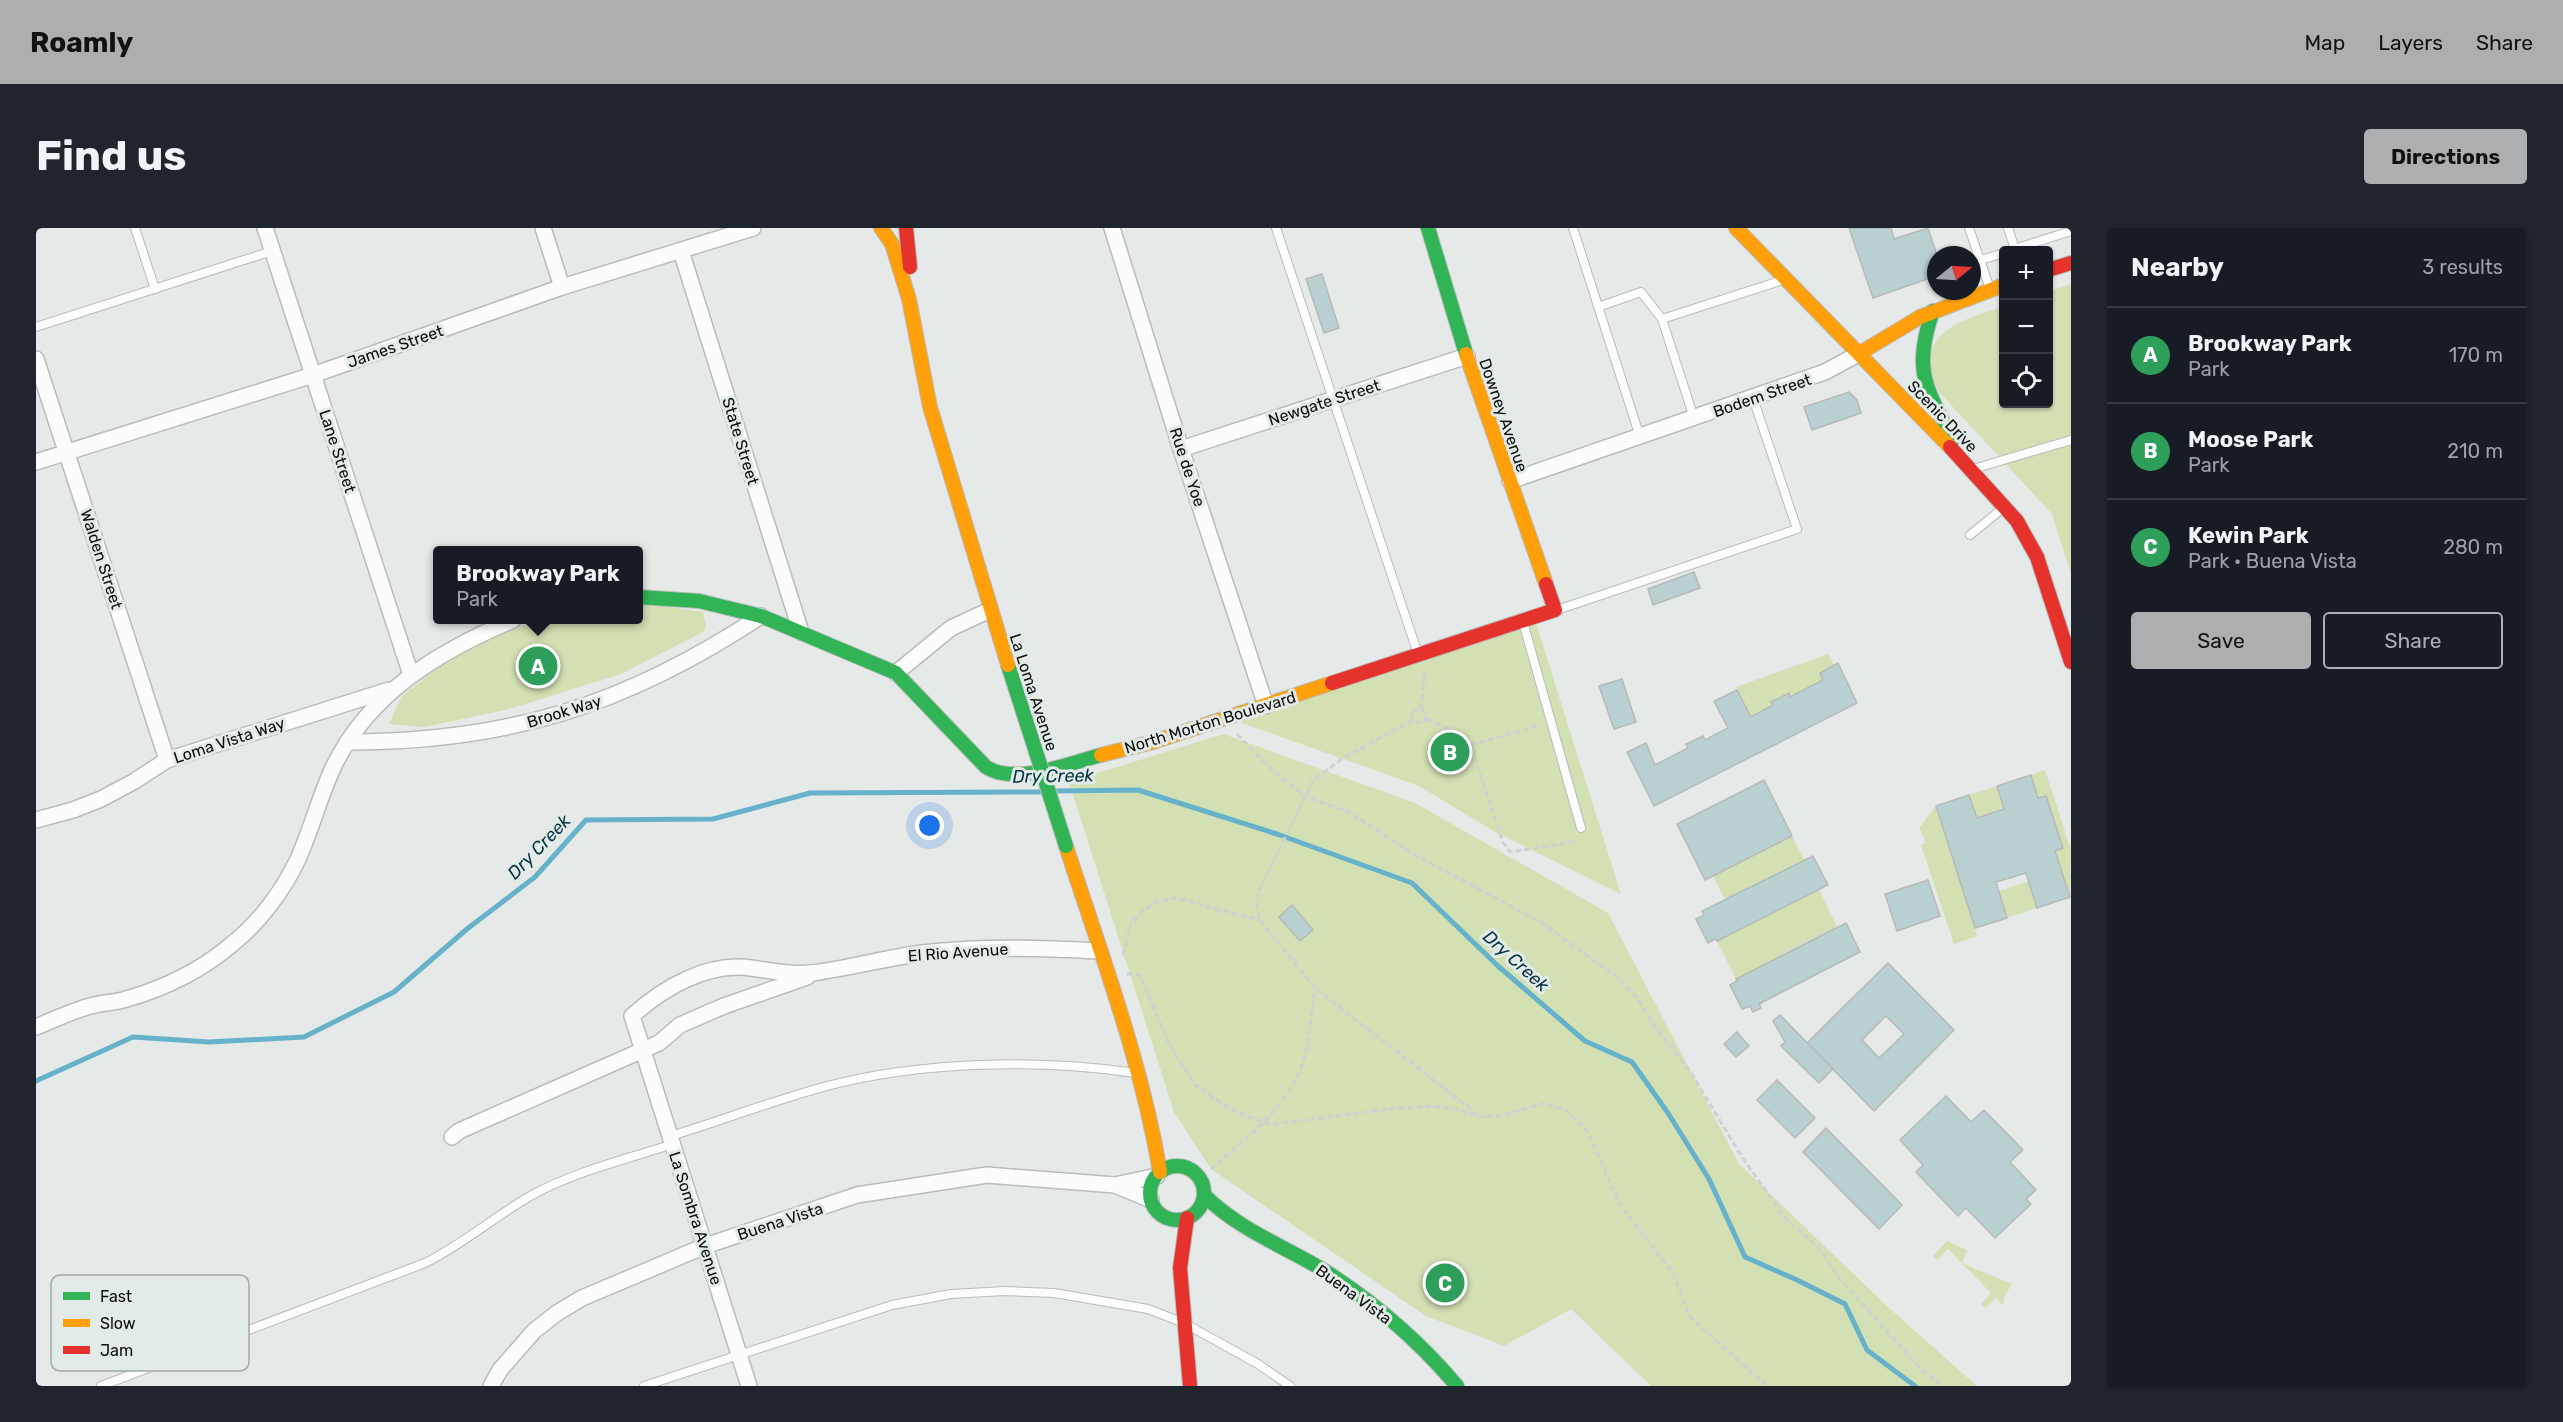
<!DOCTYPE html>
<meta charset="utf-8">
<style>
:root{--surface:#171b24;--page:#20242c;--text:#f1f3f6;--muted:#9ea1a6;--line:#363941;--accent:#acaeaf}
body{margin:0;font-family:Rubik,sans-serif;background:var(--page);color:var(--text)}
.controls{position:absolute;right:18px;top:18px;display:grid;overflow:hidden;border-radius:6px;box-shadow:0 2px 4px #0004}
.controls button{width:54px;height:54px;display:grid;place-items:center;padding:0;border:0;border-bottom:2px solid var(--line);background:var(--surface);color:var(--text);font:30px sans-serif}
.compass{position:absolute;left:1891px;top:18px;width:54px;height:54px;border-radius:50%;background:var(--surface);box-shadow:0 2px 4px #0004;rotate:72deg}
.you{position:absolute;left:894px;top:598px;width:21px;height:21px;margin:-15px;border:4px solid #fff;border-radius:50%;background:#1a73e8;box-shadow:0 0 0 9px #1a73e833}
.badge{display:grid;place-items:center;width:39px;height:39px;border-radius:50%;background:var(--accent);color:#fff;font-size:20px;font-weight:700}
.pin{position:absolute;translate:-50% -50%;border:3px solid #fff;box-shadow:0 2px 6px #0006}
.popup{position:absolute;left:397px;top:318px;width:210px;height:78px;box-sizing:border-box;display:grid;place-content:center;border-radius:6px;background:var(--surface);filter:drop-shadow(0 2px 4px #0005);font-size:20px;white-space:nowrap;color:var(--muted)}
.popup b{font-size:22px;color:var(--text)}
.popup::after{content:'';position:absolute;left:50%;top:100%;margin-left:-12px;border:12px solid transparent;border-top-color:var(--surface)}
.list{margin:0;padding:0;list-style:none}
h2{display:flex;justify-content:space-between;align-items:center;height:78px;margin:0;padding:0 24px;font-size:26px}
h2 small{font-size:20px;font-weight:400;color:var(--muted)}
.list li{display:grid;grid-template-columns:39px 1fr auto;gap:18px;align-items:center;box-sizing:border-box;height:96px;padding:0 24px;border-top:2px solid var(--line)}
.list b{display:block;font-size:22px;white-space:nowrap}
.list p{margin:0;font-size:20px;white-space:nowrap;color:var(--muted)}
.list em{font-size:20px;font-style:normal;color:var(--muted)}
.actions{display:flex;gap:12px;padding:18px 24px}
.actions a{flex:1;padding:14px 0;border:2px solid var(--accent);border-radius:6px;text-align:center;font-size:21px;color:var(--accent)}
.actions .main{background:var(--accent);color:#111}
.icon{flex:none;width:33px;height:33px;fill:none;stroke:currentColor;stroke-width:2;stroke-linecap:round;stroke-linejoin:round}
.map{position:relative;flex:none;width:2035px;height:1158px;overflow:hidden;border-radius:6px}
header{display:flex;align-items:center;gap:36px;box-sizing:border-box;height:84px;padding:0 30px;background:var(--accent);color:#111}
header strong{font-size:28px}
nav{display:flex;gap:33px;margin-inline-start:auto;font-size:21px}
.intro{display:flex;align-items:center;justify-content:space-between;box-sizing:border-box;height:144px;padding:0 36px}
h1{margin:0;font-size:42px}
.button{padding:15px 27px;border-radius:6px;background:var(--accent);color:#111;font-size:21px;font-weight:700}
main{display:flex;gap:36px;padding:0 36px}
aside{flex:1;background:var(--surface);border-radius:6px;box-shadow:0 2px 4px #0004}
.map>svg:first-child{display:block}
.green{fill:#d3e0b4}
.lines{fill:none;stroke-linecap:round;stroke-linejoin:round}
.stream{stroke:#66b2ca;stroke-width:5}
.building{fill:#b8d1d0;stroke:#b6b9b8;stroke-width:1.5;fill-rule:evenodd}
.lane-casing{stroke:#b9bcba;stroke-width:10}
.street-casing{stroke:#b9bcba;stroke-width:18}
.fast-casing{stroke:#b9bcba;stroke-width:16}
.slow-casing{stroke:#b9bcba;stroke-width:16}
.jam-casing{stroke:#b9bcba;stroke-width:16}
.path{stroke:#d0d0d0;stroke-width:3;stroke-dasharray:6 3;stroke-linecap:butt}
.lane{stroke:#fbfcfb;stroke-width:8}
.street{stroke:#fbfcfb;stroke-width:15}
.fast{stroke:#30b455;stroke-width:14}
.slow{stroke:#ff9f0a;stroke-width:14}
.jam{stroke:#e5322d;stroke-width:14}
.fast-bridge-casing{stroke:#b9bcba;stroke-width:16;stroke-linecap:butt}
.fast-bridge{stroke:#30b455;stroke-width:14}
.labels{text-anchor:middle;stroke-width:6;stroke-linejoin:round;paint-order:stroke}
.street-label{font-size:16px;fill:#0a0c0c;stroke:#e3ebe8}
.water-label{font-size:18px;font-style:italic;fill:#033342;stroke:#e3ebe8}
.key{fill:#e3ebe8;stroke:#a2a8a6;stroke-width:1.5}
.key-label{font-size:16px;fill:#0a0c0c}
</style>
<header>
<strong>Roamly</strong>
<nav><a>Map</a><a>Layers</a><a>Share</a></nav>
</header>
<div class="intro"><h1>Find us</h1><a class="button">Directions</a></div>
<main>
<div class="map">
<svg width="2035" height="1158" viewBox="0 0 2035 1158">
<rect width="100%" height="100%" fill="#e5e9e7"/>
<g class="green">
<path d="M 2035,56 L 2035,346 L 2016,286 L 1903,164 C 1900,157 1894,147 1893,138 C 1892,99 1938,88 1967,79 L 1968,176 L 2012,176 L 2013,63 Z"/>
<polygon points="603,375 667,384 670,398 667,404 585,446 473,481 389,499 353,496 365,469 413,430 451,410 503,392 602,392"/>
<polygon points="1498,389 1585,666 1459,604 1383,558 1192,490"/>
<polygon points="1792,426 1798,437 1784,445 1787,452 1754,469 1752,465 1735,474 1737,477 1715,489 1700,459"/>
<polygon points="1187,506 1379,575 1572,685 1703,936 1852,1079 1941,1158 1615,1158 1535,1081 1468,1118 1390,1088 1175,941 1138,884 1033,554"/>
<polygon points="2009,542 2035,622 2034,669 2019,623 2010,568 2002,570 1995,547"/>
<polygon points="1961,558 1968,581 1941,590 1933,567"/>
<polygon points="1900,578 1941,708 1918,716 1885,617 1890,614 1883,600"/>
<polygon points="1756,608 1769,633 1690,673 1677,648"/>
<polygon points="1992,653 2001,680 1971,690 1963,663"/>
<polygon points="1783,661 1801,699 1700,751 1681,713"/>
<polygon points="1911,1013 1931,1022 1926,1035 1976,1056 1968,1069 1967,1078 1960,1070 1949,1080 1945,1076 1955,1065 1912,1021 1901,1032 1897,1028"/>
</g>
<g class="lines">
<g class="stream">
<polyline points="1019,563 1102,562 1241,606 1376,655 1462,738 1549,813 1596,834 1632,885 1673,951 1709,1029 1761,1052 1809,1076 1831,1122 1879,1158"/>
<polyline points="0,853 97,809 173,814 268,809 358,764 431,701 499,649 550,592 677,591 774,565 1007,564"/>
</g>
</g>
<g class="building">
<polygon points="1813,0 1855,0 1858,11 1892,0 1901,27 1900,48 1837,70"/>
<polygon points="1286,46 1303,100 1288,105 1270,51"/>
<polygon points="1813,164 1821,172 1825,185 1776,202 1768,179"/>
<polygon points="1658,344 1664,360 1617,377 1612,361"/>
<polygon points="1802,435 1821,475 1618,578 1591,524 1610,515 1619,537 1652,520 1650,516 1667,508 1669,512 1692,500 1678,473 1701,462 1715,489 1737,477 1735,474 1753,465 1754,469 1787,452 1784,445"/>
<polygon points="1586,451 1600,494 1578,501 1563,458"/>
<polygon points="1995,547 2002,570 2010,568 2027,620 2019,623 2034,669 2001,680 1990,645 1960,654 1971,690 1939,700 1900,578 1933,567 1941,590 1968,581 1961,558"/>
<polygon points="1728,552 1756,608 1669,652 1641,596"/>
<polygon points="1777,628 1792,657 1681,713 1679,711 1672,715 1660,691 1668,687 1666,683"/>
<polygon points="1892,652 1904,688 1861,703 1849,666"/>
<polygon points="1256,677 1277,702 1264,713 1243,689"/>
<polygon points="1810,695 1824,724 1723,776 1725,780 1717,784 1714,778 1706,781 1694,757 1701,753 1700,751"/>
<path d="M 1852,735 L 1918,802 L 1838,883 L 1771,815 ZM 1850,788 L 1868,806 L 1843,830 L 1826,812 Z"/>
<polygon points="1744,787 1797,841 1783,855 1745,818 1749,814 1737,793"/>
<polygon points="1701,804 1713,818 1700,829 1688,816"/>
<polygon points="1741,852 1779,890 1759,910 1721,872"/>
<polygon points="1910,868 1935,894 1948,882 1987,922 1974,934 2000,962 1990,971 1995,976 1959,1010 1930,980 1922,988 1880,944 1887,937 1864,912"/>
<polygon points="1790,900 1866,977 1843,1001 1767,924"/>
</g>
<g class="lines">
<defs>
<g id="lane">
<polyline points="99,0 119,61"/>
<polyline points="1240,0 1382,426"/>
<polyline points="1537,0 1604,209"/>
<polyline points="1933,0 1954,61"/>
<polyline points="1972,0 1979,21"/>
<polyline points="1975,22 2035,3"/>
<polyline points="1945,32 1968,25"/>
<polyline points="1562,79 1605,64 1626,91"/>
<polyline points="0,99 236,23"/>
<polyline points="1658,190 1626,91 1747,52"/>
<polyline points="1937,241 2035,212"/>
<polyline points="1934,307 1966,281"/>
<polyline points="1521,382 1761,301 1717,170"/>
<polyline points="1487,394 1545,600"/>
<path d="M 635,908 C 687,892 739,872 791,858 C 887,833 1002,831 1100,845"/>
<path d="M 65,1158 L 389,1035 C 428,1016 460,987 498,966 C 541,943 591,931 637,916"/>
<polyline points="608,1158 856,1077 915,1066 969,1063 1018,1065 1112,1081 1148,1095 1222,1136 1254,1158"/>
</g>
<g id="street">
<polyline points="229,0 375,447"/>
<polyline points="507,0 526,59"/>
<polyline points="1076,0 1145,221 1230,478"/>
<polyline points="645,23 765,404"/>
<polyline points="0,131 131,532"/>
<polyline points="1145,221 1431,128"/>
<polyline points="0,234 277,147 526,59 717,0"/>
<polyline points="1474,253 1789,144 1824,125"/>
<polyline points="860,445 915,400 954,382"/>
<path d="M 311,514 C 473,514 590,477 725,388"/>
<polyline points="0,592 37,582 65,571 97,554 131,532 353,462"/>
<path d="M 0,799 C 17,792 34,784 51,779 C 62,775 75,775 87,772 C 127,761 163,744 195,717 C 223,695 247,663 262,631 C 275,602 283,571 296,542 C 331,466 403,423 477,392"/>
<polyline points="416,909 423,903 623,815 644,797 688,778 771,749"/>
<polyline points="1079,957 1115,972"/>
<polyline points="455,1158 464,1142 498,1103 521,1085 546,1070 669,1018 821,967 951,947 1079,957 1121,948"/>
<path d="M 713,1158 L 596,788 C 627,760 671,734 715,740 C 738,743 760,748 783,744 C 817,739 851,730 886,725 C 946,718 1004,720 1064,723"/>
</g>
<g id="fast">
<polyline points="1392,0 1430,126"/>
<path d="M 1897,83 C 1876,142 1890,160 1917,212"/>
<path d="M 602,369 L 663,373 L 725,388 L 860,445 L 950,539 C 979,558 1034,535 1065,527"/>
<polyline points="972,437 1000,524"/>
<circle cx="1141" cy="965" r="27"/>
<path d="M 1168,967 C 1203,1002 1248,1018 1289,1043 C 1339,1075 1383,1113 1421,1158"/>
</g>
<g id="slow">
<polyline points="845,0 856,16 873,71 894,179 972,437"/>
<polyline points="1700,0 1914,219"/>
<polyline points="1824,125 1884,89 1968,57"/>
<polyline points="1430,126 1510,356"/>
<polyline points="1065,527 1117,514 1296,455"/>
<path d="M 1030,618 C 1065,726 1105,832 1124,944"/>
</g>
<g id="jam">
<polyline points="870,0 874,39"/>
<polyline points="2012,42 2035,35"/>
<polyline points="1914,219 1981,293 2001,329 2035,434"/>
<polyline points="1296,455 1519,382 1510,356"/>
<polyline points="1151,990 1144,1040 1154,1158"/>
</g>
</defs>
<use href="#lane" class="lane-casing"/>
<use href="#street" class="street-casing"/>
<use href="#fast" class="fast-casing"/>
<use href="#slow" class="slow-casing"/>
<use href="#jam" class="jam-casing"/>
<g class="path">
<circle cx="1383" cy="488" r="7"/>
<polyline points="1385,481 1389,443"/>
<polyline points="1391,491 1418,504 1434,516 1467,614 1474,624 1532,615 1540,611"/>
<polyline points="1377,492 1307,530 1277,553 1222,664 1221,678 1223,691 1279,760 1441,886"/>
<polyline points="1201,506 1237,543 1270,569 1313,584 1377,626 1508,696 1582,750 1602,771 1617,796 1654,843 1706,929 1749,990 1784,1021 1804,1051 1883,1139 1906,1158"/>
<polyline points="1435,517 1505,497"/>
<polyline points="1087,727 1095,696 1105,684 1120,674 1138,670 1150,672 1178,681 1223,691"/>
<polyline points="1091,746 1104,747 1133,816 1158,856 1194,881 1218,891 1235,896 1256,894 1352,881 1396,878 1425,882 1444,889 1464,888 1509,875 1531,883 1551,903 1585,978 1637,1045 1654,1089 1731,1158"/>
<path d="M 1175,941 C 1207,912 1248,883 1264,842 C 1274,818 1275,786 1279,760"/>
</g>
<use href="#lane" class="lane"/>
<use href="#street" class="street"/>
<use href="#fast" class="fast"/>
<use href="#slow" class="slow"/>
<use href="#jam" class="jam"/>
<defs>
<polyline id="fast-bridge" points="1000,524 1030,618"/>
</defs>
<use href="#fast-bridge" class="fast-bridge-casing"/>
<use href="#fast-bridge" class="fast-bridge"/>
</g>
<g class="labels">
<g class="street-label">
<text transform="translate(359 118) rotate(-19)" y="6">James Street</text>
<text transform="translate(1726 167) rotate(-19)" y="6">Bodem Street</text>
<text transform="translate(1288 174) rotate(-18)" y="6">Newgate Street</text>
<text transform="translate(1468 187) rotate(71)" y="6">Downey Avenue</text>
<text transform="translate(1907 188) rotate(46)" y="6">Scenic Drive</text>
<text transform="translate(705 213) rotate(73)" y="6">State Street</text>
<text transform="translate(302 223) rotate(72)" y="6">Lane Street</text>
<text transform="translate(1152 239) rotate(72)" y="6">Rue de Yoe</text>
<text transform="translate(66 331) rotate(72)" y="6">Walden Street</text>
<text transform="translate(998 464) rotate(72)" y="6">La Loma Avenue</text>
<text transform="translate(528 483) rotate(-17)" y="6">Brook Way</text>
<text transform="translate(1174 494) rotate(-17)" y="6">North Morton Boulevard</text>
<text transform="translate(193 512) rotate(-18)" y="6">Loma Vista Way</text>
<text transform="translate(922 724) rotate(-4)" y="6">El Rio Avenue</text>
<text transform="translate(660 990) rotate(72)" y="6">La Sombra Avenue</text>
<text transform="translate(744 993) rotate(-18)" y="6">Buena Vista</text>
<text transform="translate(1318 1066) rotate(36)" y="6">Buena Vista</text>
</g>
<g class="water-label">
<text transform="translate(1017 548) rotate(-1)" y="6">Dry Creek</text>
<text transform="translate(503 619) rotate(-46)" y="6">Dry Creek</text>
<text transform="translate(1480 733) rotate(42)" y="6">Dry Creek</text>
</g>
</g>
<rect x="15" y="1047" width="198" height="96" rx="9" class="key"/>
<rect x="27" y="1064" width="27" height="8" fill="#30b455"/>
<rect x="27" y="1091" width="27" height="8" fill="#ff9f0a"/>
<rect x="27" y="1118" width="27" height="8" fill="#e5322d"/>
<g class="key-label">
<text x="64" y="1074">Fast</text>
<text x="64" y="1101">Slow</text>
<text x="64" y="1128">Jam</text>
</g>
</svg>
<div class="controls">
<button>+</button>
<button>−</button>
<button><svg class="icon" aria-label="locate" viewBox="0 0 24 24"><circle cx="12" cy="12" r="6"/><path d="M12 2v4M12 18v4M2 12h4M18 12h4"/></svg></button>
</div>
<svg class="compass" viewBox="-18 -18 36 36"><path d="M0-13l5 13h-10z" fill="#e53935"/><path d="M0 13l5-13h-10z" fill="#9ea1a6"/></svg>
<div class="you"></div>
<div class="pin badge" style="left:502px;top:438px;background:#2e9e5b">A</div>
<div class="popup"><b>Brookway Park</b>Park</div>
<div class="pin badge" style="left:1414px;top:524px;background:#2e9e5b">B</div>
<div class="pin badge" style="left:1409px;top:1055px;background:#2e9e5b">C</div>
</div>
<aside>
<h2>Nearby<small>3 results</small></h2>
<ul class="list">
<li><span class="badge" style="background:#2e9e5b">A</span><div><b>Brookway Park</b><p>Park</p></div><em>170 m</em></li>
<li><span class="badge" style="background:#2e9e5b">B</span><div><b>Moose Park</b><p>Park</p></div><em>210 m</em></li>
<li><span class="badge" style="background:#2e9e5b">C</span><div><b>Kewin Park</b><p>Park · Buena Vista</p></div><em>280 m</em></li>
</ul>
<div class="actions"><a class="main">Save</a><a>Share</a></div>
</aside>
</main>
